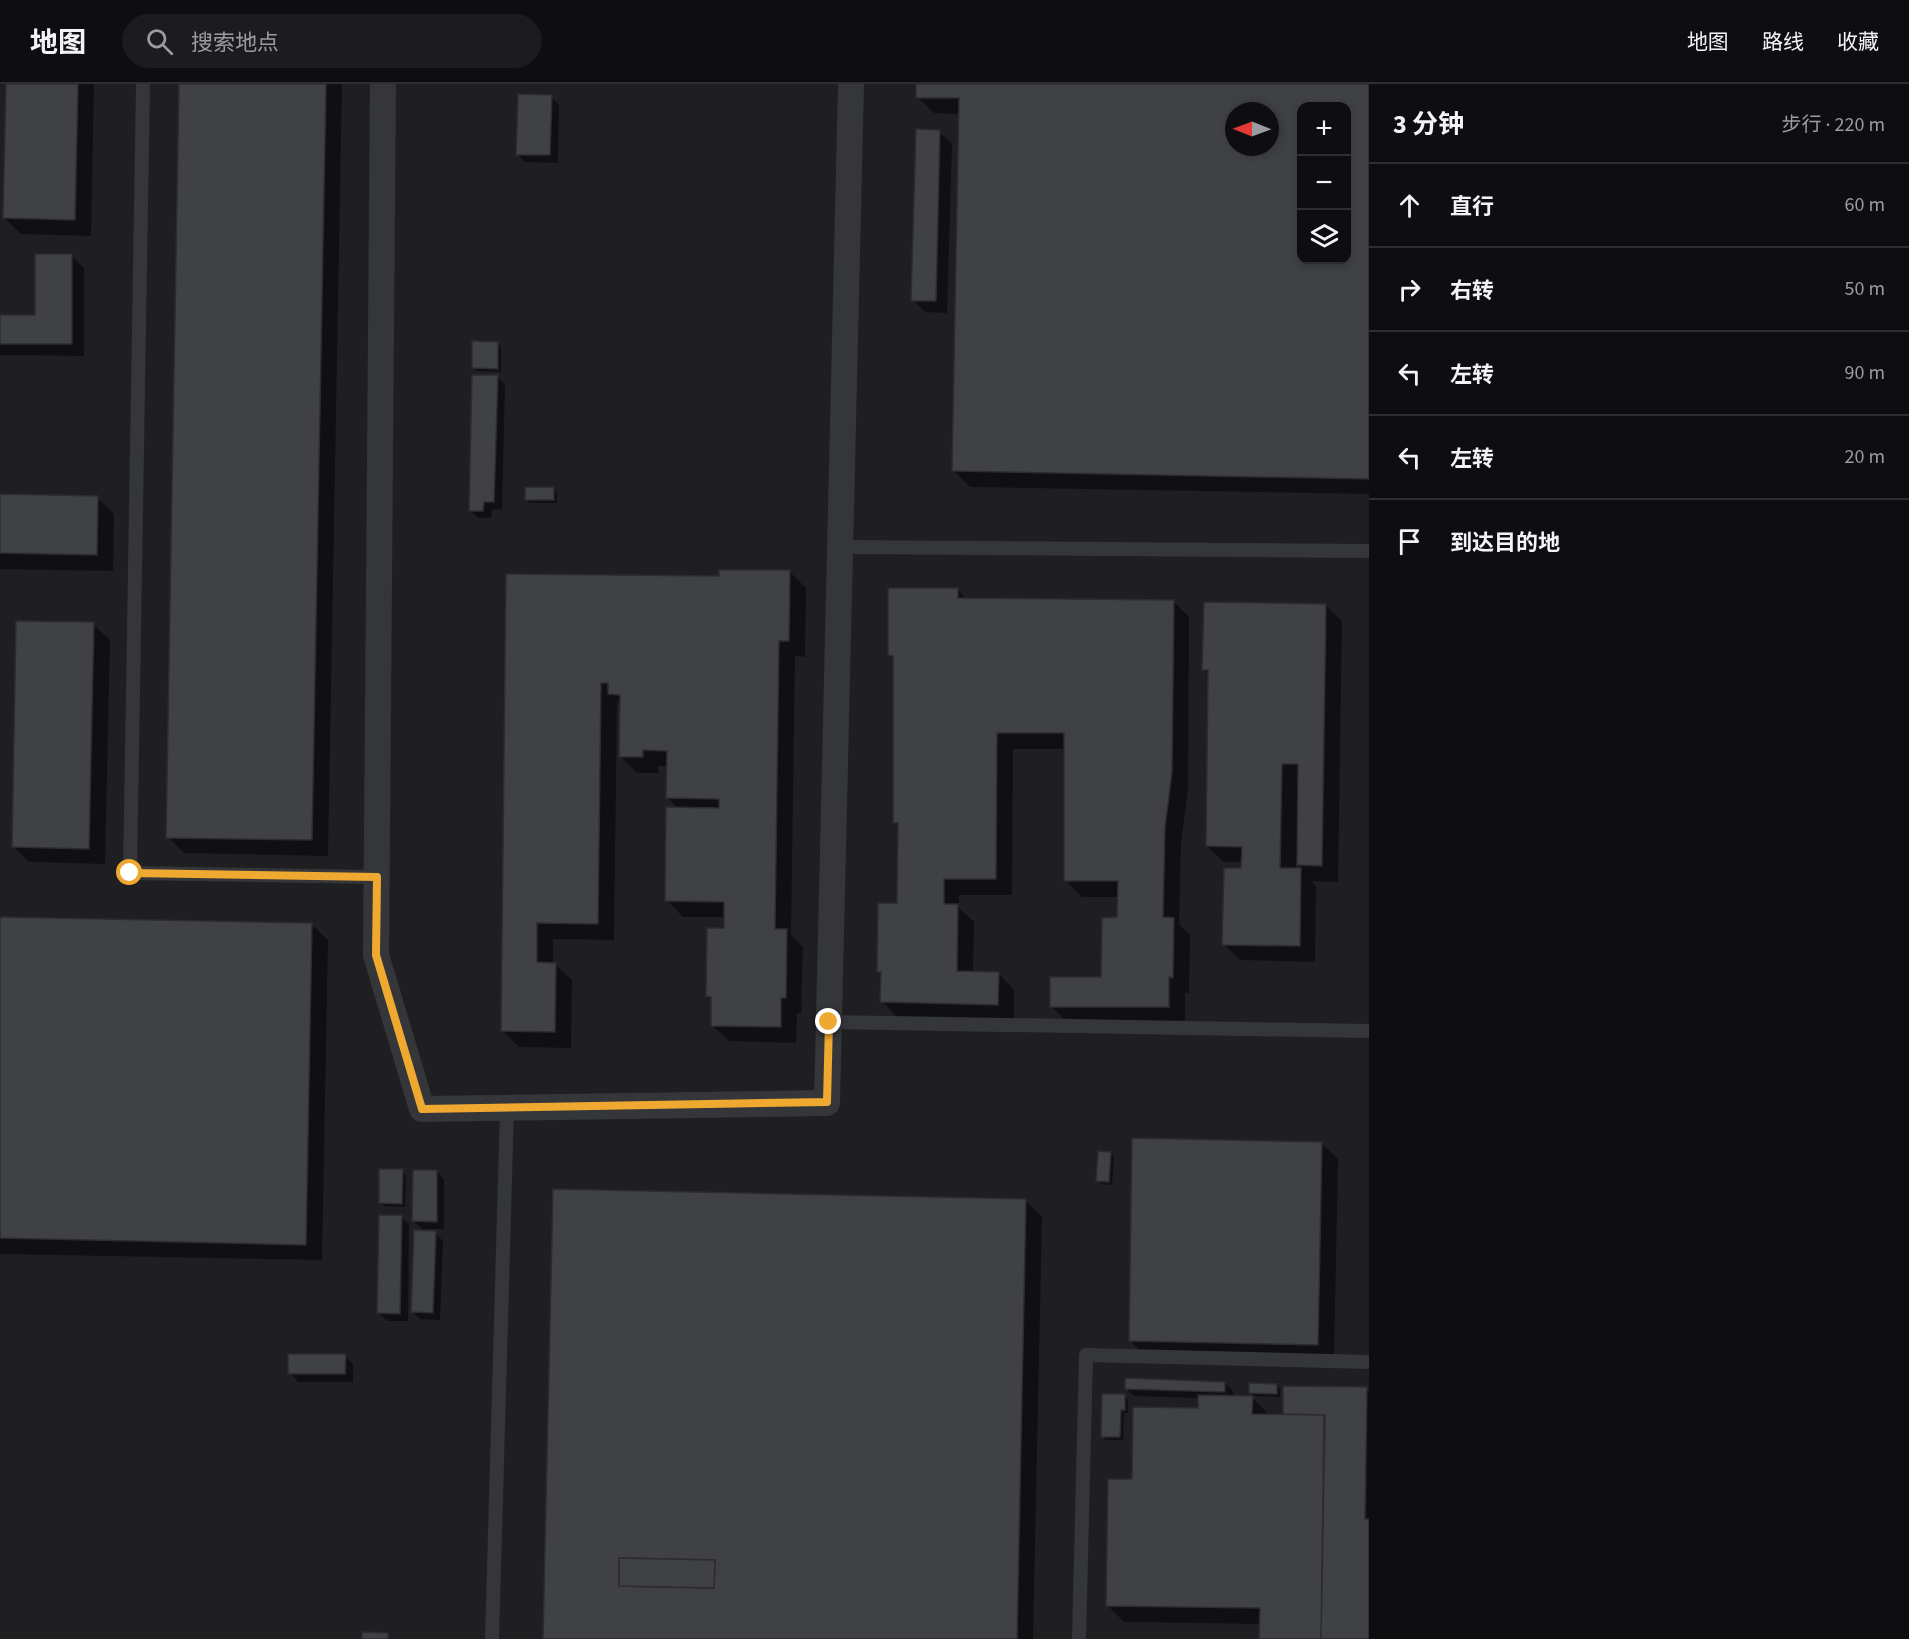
<!DOCTYPE html>
<html lang="zh">
<meta charset="utf-8">
<style>
:root{--surface:#0e0e10;--page:#1c1c1e;--text:#f1f3f6;--muted:#9b9c9f;--line:#2e2e30}
body{margin:0;font-family:"Source Sans 3","Noto Sans SC",sans-serif;background:var(--page);color:var(--text)}
.controls{position:absolute;right:18px;top:18px;display:grid;overflow:hidden;border-radius:12px;box-shadow:0 3px 9px #0003}
.controls button{width:54px;height:54px;display:grid;place-items:center;padding:0;border:0;border-bottom:2px solid var(--line);background:var(--surface);color:var(--text);font:30px sans-serif}
.compass{position:absolute;left:1225px;top:18px;width:54px;height:54px;border-radius:50%;background:var(--surface);box-shadow:0 3px 9px #0003;rotate:271deg}
.stop{position:absolute;width:18px;height:18px;margin:-14px;border:4px solid #f0a930;border-radius:50%;background:#fff}
.stop.end{background:#f0a930;border-color:#fff;box-shadow:0 2px 6px #0008}
.list{margin:0;padding:0;list-style:none}
h2{display:flex;justify-content:space-between;align-items:center;height:78px;margin:0;padding:0 24px;font-size:26px}
h2 small{font-size:20px;font-weight:400;color:var(--muted)}
.list li{display:grid;grid-template-columns:39px 1fr auto;gap:18px;align-items:center;box-sizing:border-box;height:84px;padding:0 24px;border-top:2px solid var(--line)}
.list b{display:block;font-size:22px;white-space:nowrap}
.list em{font-size:20px;font-style:normal;color:var(--muted)}
.icon{flex:none;width:33px;height:33px;fill:none;stroke:currentColor;stroke-width:2;stroke-linecap:round;stroke-linejoin:round}
.map{position:relative;flex:none;width:1369px;height:1555px;overflow:hidden}
header{display:flex;align-items:center;gap:36px;box-sizing:border-box;height:84px;padding:0 30px;background:var(--surface);border-bottom:2px solid var(--line)}
header strong{font-size:28px}
nav{display:flex;gap:33px;margin-inline-start:auto;font-size:21px}
.search{width:420px;height:54px;background:var(--page);display:flex;align-items:center;gap:15px;box-sizing:border-box;padding:0 21px;border-radius:33px;color:var(--muted);font-size:22px}
main{display:flex}
aside{flex:1;background:var(--surface)}
.map>svg:first-child{display:block}
.built{fill:#1f1f22;fill-rule:evenodd}
.shadow{fill:#0007;fill-rule:evenodd}
.building{fill:#3f4145;stroke:#2d2d31;stroke-width:1.5;fill-rule:evenodd}
.lines{fill:none;stroke-linecap:round;stroke-linejoin:round}
.lane{stroke:#34363a;stroke-width:14}
.street{stroke:#34363a;stroke-width:26}
.route{stroke:#f0a930;stroke-width:8}
</style>
<header>
<strong>地图</strong>
<div class="search"><svg class="icon" aria-label="search" viewBox="0 0 24 24"><circle cx="10" cy="10" r="6"/><path d="M15 15l6 6"/></svg>搜索地点</div>
<nav><a>地图</a><a>路线</a><a>收藏</a></nav>
</header>
<main>
<div class="map">
<svg width="1369" height="1555" viewBox="0 0 1369 1555">
<rect width="100%" height="100%" fill="#131315"/>
<path class="built" d="M 0,0 L 1369,0 L 1369,1555 L 0,1555 ZM 1302,22 L 1346,22 L 1346,176 L 1302,176 ZM 1234,27 L 1270,27 L 1270,63 L 1234,63 Z"/>
<g class="shadow">
<polygon points="7,0 94,0 91,152 21,150 4,134"/>
<polygon points="181,0 342,0 328,772 184,769 168,753"/>
<path d="M 918,0 L 1369,0 L 1369,410 L 970,403 L 953,386 L 960,30 L 934,29 L 917,13 ZM 1302,22 L 1346,22 L 1346,176 L 1302,176 ZM 1234,27 L 1270,27 L 1270,63 L 1234,63 Z"/>
<polygon points="551,13 559,21 558,79 525,78 517,70"/>
<polygon points="939,48 952,60 947,229 925,228 913,216"/>
<polygon points="71,172 84,184 84,272 0,271 0,232 36,232"/>
<polygon points="498,259 501,263 501,288 477,287 473,283"/>
<polygon points="497,293 505,301 502,426 492,425 491,434 478,434 470,426"/>
<polygon points="553,404 557,408 557,419 530,419 526,415"/>
<polygon points="0,412 98,414 114,430 113,487 0,485"/>
<polygon points="790,488 806,504 805,573 795,572 791,851 803,863 801,930 797,929 796,959 729,957 712,941 712,917 707,912 725,846 726,833 683,833 667,816 679,725 668,714 668,682 658,682 659,689 637,689 621,673 621,622 617,617 614,856 553,855 553,880 555,880 572,896 571,964 519,963 502,946 508,492 720,494"/>
<polygon points="958,506 967,516 1173,517 1189,533 1188,705 1181,760 1179,840 1190,851 1189,909 1185,909 1185,939 1067,938 1051,922 1102,895 1118,834 1119,813 1082,813 1066,797 1066,665 1013,665 1012,811 959,811 959,824 974,838 973,889 998,889 1014,906 1014,937 898,934 882,917 882,892 878,888 899,820 899,743 894,738 895,576 890,571"/>
<path d="M 1325,521 L 1342,537 L 1338,798 L 1311,797 L 1316,802 L 1315,878 L 1240,876 L 1224,860 L 1243,786 L 1243,778 L 1224,778 L 1207,762 L 1210,592 L 1204,586 ZM 1296,779 L 1303,786 L 1296,786 Z"/>
<polygon points="93,540 110,556 105,780 29,778 13,762"/>
<polygon points="0,834 311,840 328,856 322,1176 0,1170"/>
<polygon points="1321,1059 1338,1075 1334,1276 1147,1273 1130,1257"/>
<polygon points="1111,1070 1114,1073 1112,1101 1102,1100 1098,1097"/>
<polygon points="402,1087 406,1091 405,1123 385,1122 381,1119"/>
<polygon points="436,1087 444,1095 444,1145 422,1145 414,1137"/>
<polygon points="1026,1117 1042,1133 1033,1555 545,1555"/>
<polygon points="401,1133 409,1141 408,1237 387,1237 379,1229"/>
<polygon points="435,1149 443,1157 440,1236 420,1235 412,1227"/>
<polygon points="345,1272 353,1280 353,1298 298,1298 290,1289"/>
<polygon points="1225,1299 1233,1307 1233,1313 1252,1313 1268,1330 1268,1332 1284,1332 1285,1303 1367,1305 1369,1307 1369,1555 1261,1555 1261,1540 1124,1538 1107,1521 1133,1397 1199,1326 1199,1314 1134,1312 1126,1304"/>
<polygon points="1276,1301 1280,1305 1280,1313 1254,1312 1251,1309"/>
<polygon points="1125,1312 1128,1316 1128,1329 1124,1329 1123,1356 1106,1356 1102,1352"/>
</g>
<g class="building">
<polygon points="6,0 78,0 75,136 3,134"/>
<polygon points="179,0 326,0 312,756 166,754"/>
<path d="M 916,0 L 1369,0 L 1369,395 L 952,387 L 959,14 L 916,14 ZM 1302,22 L 1346,22 L 1346,176 L 1302,176 ZM 1234,27 L 1270,27 L 1270,63 L 1234,63 Z"/>
<polygon points="518,10 552,11 550,71 516,71"/>
<polygon points="916,45 940,46 936,217 911,217"/>
<polygon points="35,170 72,170 72,260 0,260 0,231 35,231"/>
<polygon points="472,257 498,258 498,285 472,284"/>
<polygon points="472,291 498,291 494,418 484,418 483,427 469,427"/>
<rect x="525" y="403" width="29" height="13"/>
<polygon points="0,410 98,412 97,471 0,469"/>
<polygon points="719,486 790,486 789,557 779,557 775,845 787,845 786,914 781,914 781,943 711,942 711,913 706,912 707,844 724,844 724,818 665,817 666,723 719,724 719,715 666,714 667,667 643,666 643,673 619,673 620,611 608,610 608,599 601,599 598,840 537,839 537,878 556,879 555,948 501,947 506,490 719,492"/>
<polygon points="888,504 958,504 958,514 1174,516 1172,688 1165,743 1163,833 1174,834 1173,894 1169,893 1169,923 1050,923 1050,893 1101,893 1102,834 1117,833 1118,797 1064,797 1064,649 997,649 996,795 944,795 944,820 958,820 957,887 999,888 998,921 880,918 881,888 877,888 878,819 897,819 898,739 893,739 893,572 888,571"/>
<polygon points="1204,518 1326,520 1322,782 1297,781 1298,680 1282,680 1280,784 1301,784 1300,862 1222,861 1224,784 1241,784 1242,763 1206,762 1208,586 1202,586"/>
<polygon points="16,537 94,538 89,765 12,763"/>
<polygon points="0,833 312,839 306,1161 0,1154"/>
<polygon points="1132,1054 1322,1058 1318,1261 1129,1257"/>
<polygon points="1098,1067 1111,1068 1109,1098 1096,1097"/>
<polygon points="379,1085 403,1085 402,1120 379,1119"/>
<polygon points="413,1086 437,1086 437,1138 412,1137"/>
<path d="M 553,1105 L 1026,1115 L 1017,1555 L 543,1555 ZM 619,1474 L 715,1476 L 714,1504 L 619,1502 Z"/>
<polygon points="379,1131 402,1131 400,1230 377,1229"/>
<polygon points="414,1146 436,1147 433,1229 411,1228"/>
<polygon points="288,1270 346,1270 345,1290 288,1290"/>
<polygon points="1125,1294 1225,1298 1225,1308 1125,1305"/>
<polygon points="1249,1299 1277,1300 1277,1310 1249,1309"/>
<polygon points="1283,1302 1367,1303 1365,1435 1369,1435 1369,1555 1321,1555 1325,1331 1283,1330"/>
<polygon points="1102,1310 1125,1310 1125,1326 1121,1326 1120,1353 1101,1353"/>
<polygon points="1198,1311 1253,1312 1252,1330 1324,1331 1321,1555 1259,1555 1260,1524 1106,1522 1108,1395 1132,1395 1133,1323 1198,1324"/>
<polygon points="619,1474 715,1476 714,1504 619,1502"/>
<polygon points="362,1548 388,1549 388,1555 362,1555"/>
</g>
<g class="lines">
<g class="lane">
<polyline points="143,0 130,789 377,793"/>
<polyline points="841,463 1369,467"/>
<polyline points="829,938 1369,947"/>
<polyline points="492,1555 507,1024"/>
<polyline points="1079,1555 1086,1271 1369,1278"/>
</g>
<polyline class="street" points="383,0 376,871 422,1025 827,1019 851,0"/>
</g>
<g class="lines">
<polyline class="route" points="130,789 377,793 376,871 422,1025 827,1018 829,938"/>
</g>
</svg>
<div class="controls">
<button>+</button>
<button>−</button>
<button><svg class="icon" aria-label="layers" viewBox="0 0 24 24"><path d="M12 4l9 5-9 5-9-5zM3 14l9 5 9-5"/></svg></button>
</div>
<svg class="compass" viewBox="-18 -18 36 36"><path d="M0-13l5 13h-10z" fill="#e53935"/><path d="M0 13l5-13h-10z" fill="#9b9c9f"/></svg>
<div class="stop" style="left:130px;top:789px"></div>
<div class="stop end" style="left:829px;top:938px"></div>
</div>
<aside>
<h2>3 分钟<small>步行 · 220 m</small></h2>
<ul class="list">
<li><svg class="icon" aria-label="ahead" viewBox="0 0 24 24"><path d="M12 20V5M6 11l6-6 6 6"/></svg><div><b>直行</b></div><em>60 m</em></li>
<li><svg class="icon" aria-label="right" viewBox="0 0 24 24"><path d="M7 20v-9h11M14 6l5 5-5 5"/></svg><div><b>右转</b></div><em>50 m</em></li>
<li><svg class="icon" aria-label="left" viewBox="0 0 24 24"><path d="M17 20v-9H6M10 6l-5 5 5 5"/></svg><div><b>左转</b></div><em>90 m</em></li>
<li><svg class="icon" aria-label="left" viewBox="0 0 24 24"><path d="M17 20v-9H6M10 6l-5 5 5 5"/></svg><div><b>左转</b></div><em>20 m</em></li>
<li><svg class="icon" aria-label="arrive" viewBox="0 0 24 24"><path d="M6 21V4h12l-3 4 3 4H6"/></svg><div><b>到达目的地</b></div></li>
</ul>
</aside>
</main>
